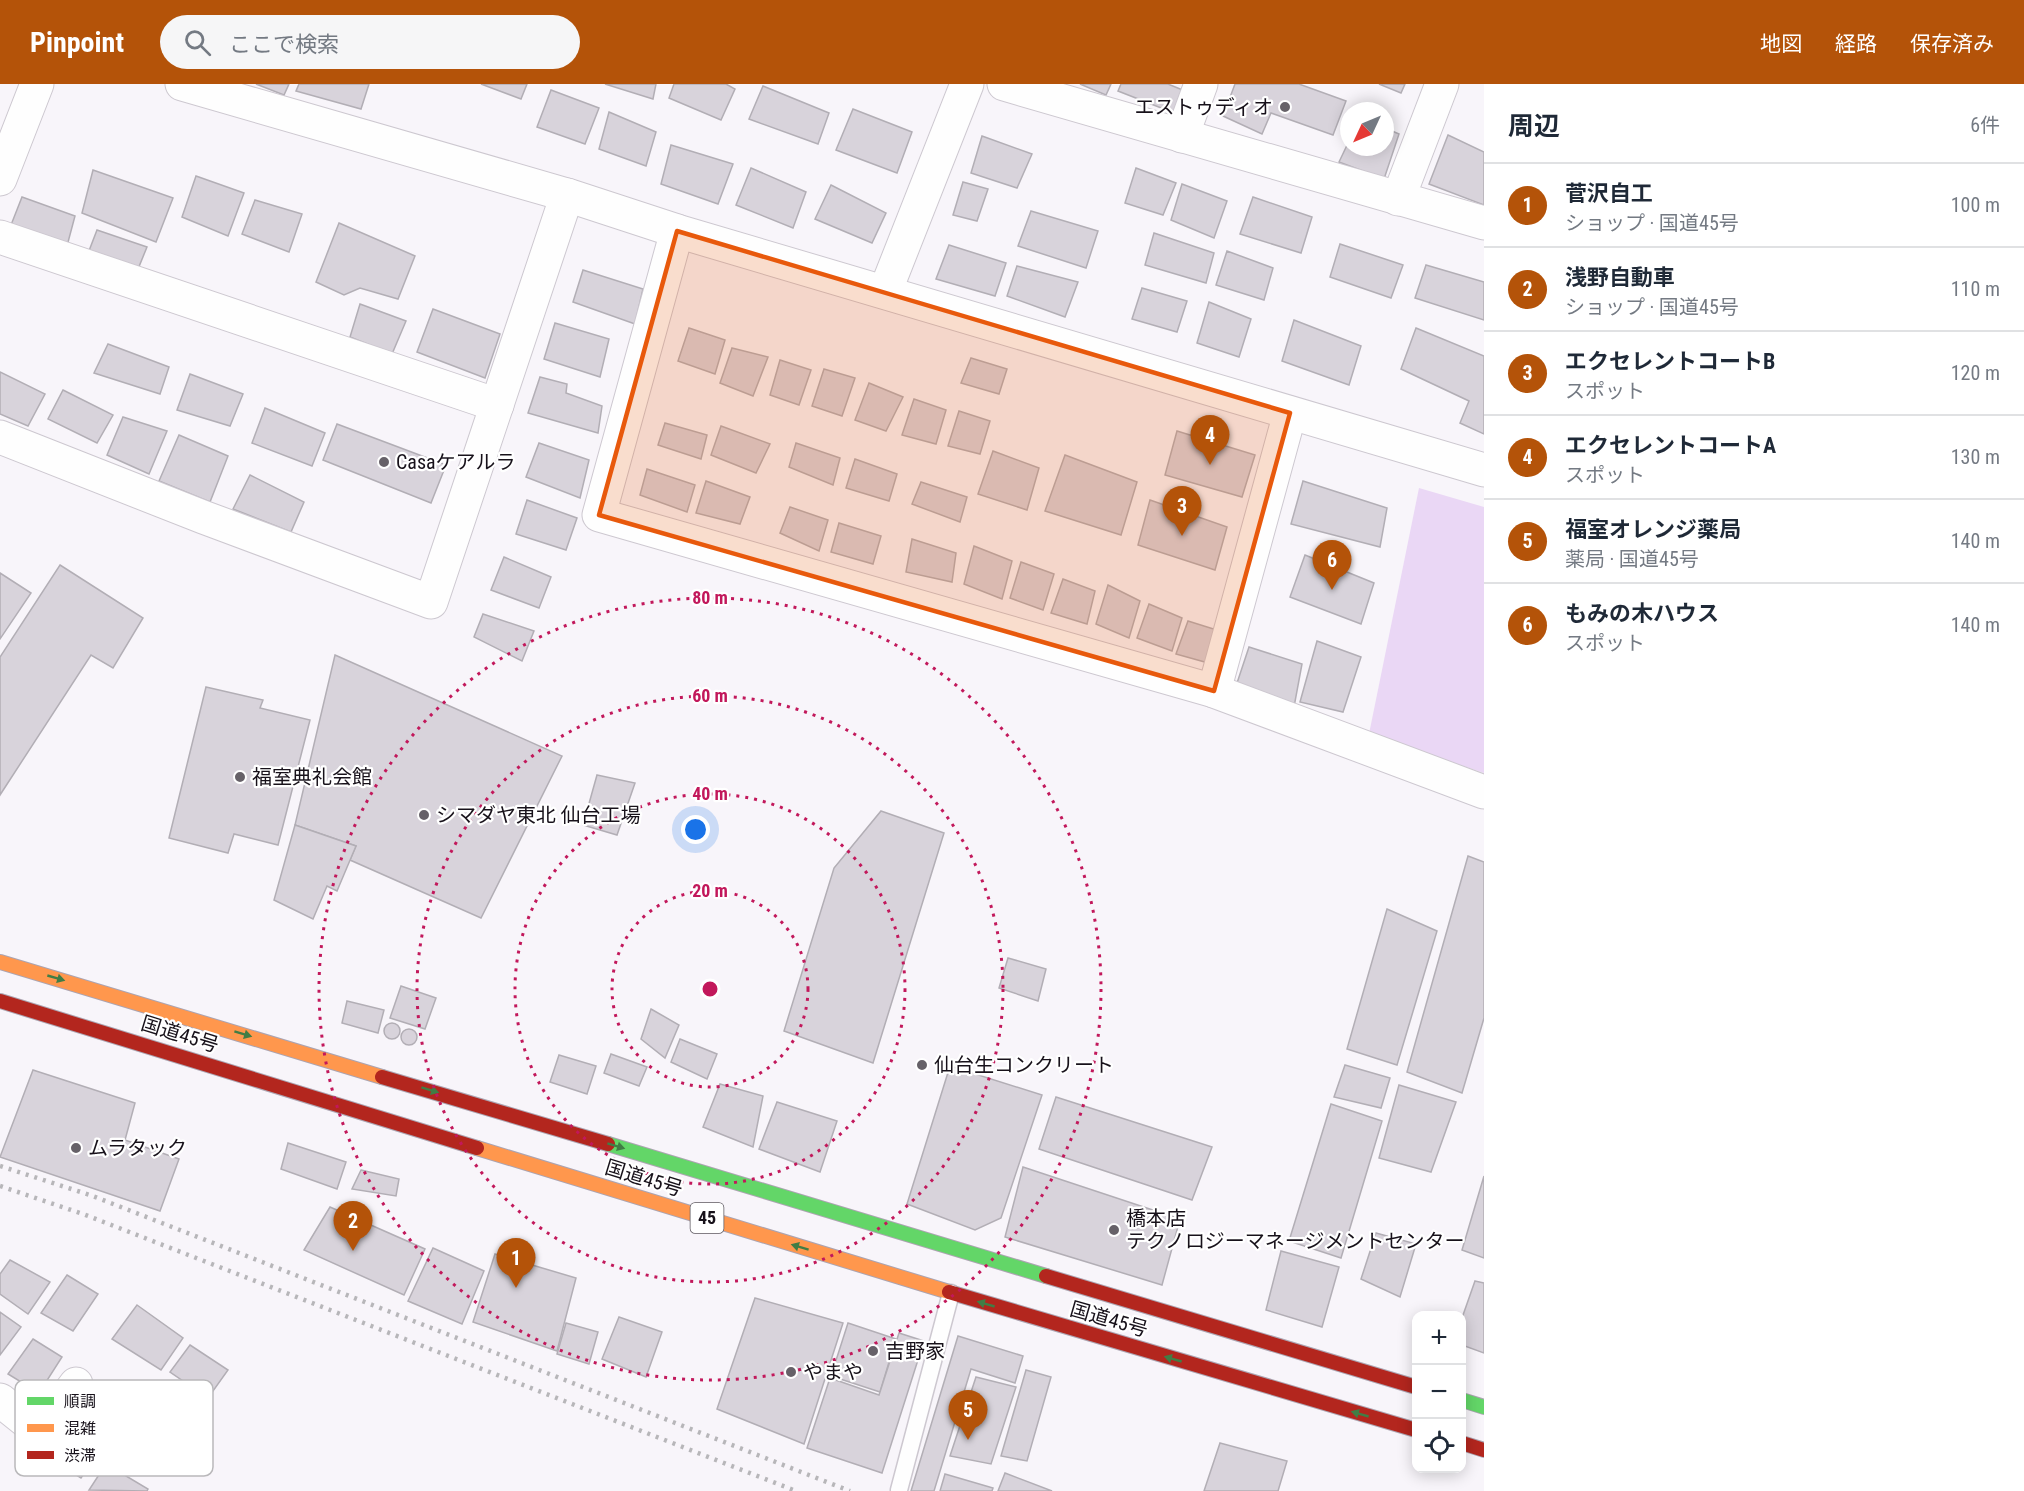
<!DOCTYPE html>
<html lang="ja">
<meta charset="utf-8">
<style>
:root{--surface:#fff;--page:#f6f6f7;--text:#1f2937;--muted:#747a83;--line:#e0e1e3;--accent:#b45309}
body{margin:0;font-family:"Roboto Condensed","Noto Sans JP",sans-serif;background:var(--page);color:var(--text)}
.controls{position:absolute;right:18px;bottom:18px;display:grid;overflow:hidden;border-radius:12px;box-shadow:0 3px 15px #0003}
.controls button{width:54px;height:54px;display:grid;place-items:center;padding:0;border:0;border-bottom:2px solid var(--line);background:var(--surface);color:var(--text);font:30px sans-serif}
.compass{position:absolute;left:1340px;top:18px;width:54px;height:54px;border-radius:50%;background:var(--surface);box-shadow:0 3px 15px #0003;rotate:226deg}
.you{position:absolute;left:696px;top:746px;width:21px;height:21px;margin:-15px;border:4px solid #fff;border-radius:50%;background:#1a73e8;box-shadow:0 0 0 9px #1a73e833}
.badge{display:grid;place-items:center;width:39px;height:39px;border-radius:50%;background:var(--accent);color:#fff;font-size:20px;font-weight:700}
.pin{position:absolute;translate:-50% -50px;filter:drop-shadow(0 2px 3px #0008)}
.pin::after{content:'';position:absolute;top:32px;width:21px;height:18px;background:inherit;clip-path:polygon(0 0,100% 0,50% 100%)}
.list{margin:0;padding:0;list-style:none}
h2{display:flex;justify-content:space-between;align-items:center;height:78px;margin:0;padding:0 24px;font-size:26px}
h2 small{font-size:20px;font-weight:400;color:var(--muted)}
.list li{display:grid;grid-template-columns:39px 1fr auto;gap:18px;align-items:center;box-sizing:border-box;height:84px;padding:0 24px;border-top:2px solid var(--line)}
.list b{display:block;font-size:22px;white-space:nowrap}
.list p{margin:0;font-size:20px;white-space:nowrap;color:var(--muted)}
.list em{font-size:20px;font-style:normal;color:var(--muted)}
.icon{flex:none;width:33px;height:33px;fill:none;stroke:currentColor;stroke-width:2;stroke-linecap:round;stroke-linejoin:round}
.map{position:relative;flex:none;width:1484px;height:1407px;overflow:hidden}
header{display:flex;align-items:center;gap:36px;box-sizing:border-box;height:84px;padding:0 30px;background:var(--accent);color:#fff}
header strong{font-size:28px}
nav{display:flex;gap:33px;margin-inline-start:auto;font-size:21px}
.search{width:420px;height:54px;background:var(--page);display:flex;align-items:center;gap:15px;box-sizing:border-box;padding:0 21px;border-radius:33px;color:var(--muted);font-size:22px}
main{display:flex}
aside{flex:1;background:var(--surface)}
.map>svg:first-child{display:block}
.green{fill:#ead7f5}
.building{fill:#d8d3db;stroke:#b2aeb5;stroke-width:1.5}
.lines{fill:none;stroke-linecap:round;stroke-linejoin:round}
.lane-casing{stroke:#cdc8d0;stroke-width:19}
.street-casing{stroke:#cdc8d0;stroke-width:35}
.fast-casing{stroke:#aca4b1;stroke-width:16}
.slow-casing{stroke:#aca4b1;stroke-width:16}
.jam-casing{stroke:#aca4b1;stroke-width:16}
.lane{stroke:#fefefe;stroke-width:16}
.street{stroke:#fefefe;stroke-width:33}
.fast{stroke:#63d668;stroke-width:14}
.slow{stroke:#ff974d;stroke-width:14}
.jam{stroke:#b3261e;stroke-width:14}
.rail{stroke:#b7b6b9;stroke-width:4.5;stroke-dasharray:3 6;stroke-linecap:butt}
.oneway{fill:#417d45}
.marked{fill:#e8590c;fill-opacity:0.2;stroke:#e8590c;stroke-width:4.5;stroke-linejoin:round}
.ring{fill:none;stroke:#c2185b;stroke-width:3;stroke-dasharray:3 6}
.poi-dot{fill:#666168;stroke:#fff;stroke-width:2}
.labels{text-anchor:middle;stroke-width:4.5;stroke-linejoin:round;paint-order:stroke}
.shield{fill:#fff;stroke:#5d585f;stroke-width:1.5}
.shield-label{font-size:18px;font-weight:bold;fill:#17111a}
.poi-label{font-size:20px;fill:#17111a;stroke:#fff;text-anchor:start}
.street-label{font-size:20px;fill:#17111a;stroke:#fff}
.key{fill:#fff;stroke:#b9b8ba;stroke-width:1.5}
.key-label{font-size:16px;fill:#17111a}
.centre{fill:#c2185b;stroke:#fff;stroke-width:3}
.ring-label{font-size:18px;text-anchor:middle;font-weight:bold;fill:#c2185b;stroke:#fff;stroke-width:4.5;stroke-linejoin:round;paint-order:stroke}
</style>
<header>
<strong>Pinpoint</strong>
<div class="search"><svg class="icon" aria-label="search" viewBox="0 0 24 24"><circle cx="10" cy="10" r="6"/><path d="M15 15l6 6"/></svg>ここで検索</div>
<nav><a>地図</a><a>経路</a><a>保存済み</a></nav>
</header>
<main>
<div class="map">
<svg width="1484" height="1407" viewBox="0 0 1484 1407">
<rect width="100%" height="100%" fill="#f8f5fa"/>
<polygon class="green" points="1419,404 1484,423 1484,689 1369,650"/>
<g class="building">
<polygon points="256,0 289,0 284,11"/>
<polygon points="299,0 369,0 361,25 296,7"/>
<polygon points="481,0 527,0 521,15"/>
<polygon points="605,0 656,0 653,15"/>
<polygon points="674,0 726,0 735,5 721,36 669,14"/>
<polygon points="1080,0 1111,0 1106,11"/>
<polygon points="1121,0 1168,0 1185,7 1174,29 1118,7"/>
<polygon points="1235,0 1299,0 1346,17 1333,51 1271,29 1262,50 1223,32"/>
<polygon points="1379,0 1405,0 1401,9"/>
<polygon points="763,2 829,29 818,60 749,35"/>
<polygon points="551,6 599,24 585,60 537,43"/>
<polygon points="853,25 912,48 897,89 836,66"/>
<polygon points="609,28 656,48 646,82 599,65"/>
<polygon points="1385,44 1399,50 1384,95 1339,78 1349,57 1349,63 1385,63"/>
<polygon points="1448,51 1484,68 1484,121 1429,100"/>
<polygon points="982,52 1032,70 1017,104 971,89"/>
<polygon points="671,61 733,80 718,120 661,100"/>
<polygon points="751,84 806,108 793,144 736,121"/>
<polygon points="1136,84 1176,99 1163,131 1125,119"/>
<polygon points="93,86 173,114 156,158 82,129"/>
<polygon points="196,92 244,109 228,152 182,133"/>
<polygon points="963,98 988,105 977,137 953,131"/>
<polygon points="1182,100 1227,117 1214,154 1171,136"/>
<polygon points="831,101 886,129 872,159 815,135"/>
<polygon points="22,113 75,132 67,162 11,141"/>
<polygon points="1253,113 1312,133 1301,169 1240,150"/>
<polygon points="255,116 302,130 289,168 242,150"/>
<polygon points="1031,127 1098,147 1086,184 1018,162"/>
<polygon points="339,139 415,172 398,215 360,204 344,211 316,198"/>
<polygon points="97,146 147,163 138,185 87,172"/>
<polygon points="1154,149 1214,169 1206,199 1145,181"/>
<polygon points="1340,160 1403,181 1391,214 1330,193"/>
<polygon points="949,161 1006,179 995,212 936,195"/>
<polygon points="1227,167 1273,184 1264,216 1216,201"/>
<polygon points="1426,181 1484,198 1484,236 1415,214"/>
<polygon points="1017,182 1078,198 1065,233 1007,212"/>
<polygon points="583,186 643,205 635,240 573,218"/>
<polygon points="1142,204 1187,217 1177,248 1132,235"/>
<polygon points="1209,218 1251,235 1239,273 1197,259"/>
<polygon points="360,220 406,237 392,270 350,253"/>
<polygon points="433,225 500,250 485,294 417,268"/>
<polygon points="1294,236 1361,262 1349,301 1282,277"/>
<polygon points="555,239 609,255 600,293 544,275"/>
<polygon points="689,244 725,256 715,290 678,277"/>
<polygon points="1416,244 1484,272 1484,350 1460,339 1469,317 1401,285"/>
<polygon points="108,260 169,283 160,310 94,289"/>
<polygon points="732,264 768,273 753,312 720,299"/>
<polygon points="971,274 1007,285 999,310 961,299"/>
<polygon points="780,276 811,286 799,321 770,311"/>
<polygon points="824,285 855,294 842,332 812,322"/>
<polygon points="0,288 45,310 28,342 0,330"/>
<polygon points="190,290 243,310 230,342 177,326"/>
<polygon points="540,293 567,300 566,309 602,322 598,349 528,329"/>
<polygon points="869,299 903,313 886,347 855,336"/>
<polygon points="63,306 113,331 97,359 48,335"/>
<polygon points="914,315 946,326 936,360 902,351"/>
<polygon points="265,324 325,349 312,382 252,359"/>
<polygon points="959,327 990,337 980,370 948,362"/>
<polygon points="123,333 167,347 149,390 107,371"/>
<polygon points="665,339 707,351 701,375 658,361"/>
<polygon points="337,340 446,381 431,419 323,376"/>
<polygon points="721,342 770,360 756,389 711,371"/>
<polygon points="1177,347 1255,371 1242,413 1165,391"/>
<polygon points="179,351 228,372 210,418 159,397"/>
<polygon points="539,359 589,376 580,414 526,393"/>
<polygon points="796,359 840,374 833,401 789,383"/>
<polygon points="993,367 1039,384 1027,426 978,410"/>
<polygon points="1065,371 1137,398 1121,451 1045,427"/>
<polygon points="855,375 897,390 889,417 846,404"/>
<polygon points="647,385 695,401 687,428 640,411"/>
<polygon points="250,391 304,418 291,448 233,425"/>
<polygon points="706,397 750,413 740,440 696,429"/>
<polygon points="1303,397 1387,424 1380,463 1291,440"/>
<polygon points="921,398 967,413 960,438 912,420"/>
<polygon points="527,416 577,434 566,466 516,450"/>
<polygon points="1150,416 1227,443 1215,486 1138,461"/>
<polygon points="790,423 828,436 819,467 780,449"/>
<polygon points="839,439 881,452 873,480 831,468"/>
<polygon points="912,455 956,469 952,498 906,488"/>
<polygon points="974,462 1012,477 1002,515 964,500"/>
<polygon points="1305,471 1374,499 1361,540 1290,513"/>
<polygon points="504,473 551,493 539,524 491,506"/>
<polygon points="1021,478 1054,490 1043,526 1010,514"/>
<polygon points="60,481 143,534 113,584 91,571 0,711 0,573"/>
<polygon points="0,489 31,509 0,555"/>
<polygon points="1063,495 1095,507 1087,540 1051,529"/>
<polygon points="1108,501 1140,517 1129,554 1096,540"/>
<polygon points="1149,520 1182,534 1172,567 1137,554"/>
<polygon points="483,530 534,547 522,577 474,553"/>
<polygon points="1188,537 1220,547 1212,580 1176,570"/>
<polygon points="1317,557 1361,573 1343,628 1300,618"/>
<polygon points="1249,563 1302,580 1294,623 1236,602"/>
<polygon points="335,571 562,672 481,834 350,776 356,762 295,741"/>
<polygon points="206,603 263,616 260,624 310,636 278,761 234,750 228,769 169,754"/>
<polygon points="597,691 635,699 617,751 583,741"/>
<polygon points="881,727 944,749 873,979 784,947 834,784"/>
<polygon points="295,741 356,762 337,807 327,802 313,835 274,816"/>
<polygon points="1468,772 1484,778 1484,934 1462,1009 1407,988"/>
<polygon points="1387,825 1437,847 1397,981 1347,965"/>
<polygon points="1008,874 1046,885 1038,917 999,904"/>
<polygon points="401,902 436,914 425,945 390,934"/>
<polygon points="347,917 384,926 378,949 342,939"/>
<polygon points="651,925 679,941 665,974 641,955"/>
<circle cx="392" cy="947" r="8"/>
<circle cx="409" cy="953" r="8"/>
<polygon points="680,955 717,970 707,995 671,978"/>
<polygon points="611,970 647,983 639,1002 604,989"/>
<polygon points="559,971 596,982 587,1010 550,998"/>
<polygon points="1345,981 1390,994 1381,1024 1334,1013"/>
<polygon points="950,982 1042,1011 1001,1134 975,1146 907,1120"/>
<polygon points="33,986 135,1019 125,1056 179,1075 160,1127 0,1073"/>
<polygon points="720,1000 763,1012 753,1063 703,1043"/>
<polygon points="1399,1001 1456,1018 1431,1088 1379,1074"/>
<polygon points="1056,1013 1212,1063 1192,1116 1039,1065"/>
<polygon points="777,1018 837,1037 820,1088 759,1065"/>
<polygon points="1331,1020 1382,1037 1341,1174 1289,1157"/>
<polygon points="288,1059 346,1078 337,1105 281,1085"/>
<polygon points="1023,1083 1180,1135 1162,1201 1005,1153"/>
<polygon points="361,1086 399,1095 396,1112 352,1105"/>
<polygon points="1484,1092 1484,1174 1462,1166"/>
<polygon points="330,1123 425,1165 404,1211 304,1166"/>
<polygon points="1376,1149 1416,1160 1400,1213 1361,1195"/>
<polygon points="433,1164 484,1187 462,1240 408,1217"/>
<polygon points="1281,1167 1339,1183 1322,1243 1266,1226"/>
<polygon points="495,1170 576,1194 557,1267 473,1238"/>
<polygon points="10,1176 50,1198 28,1230 0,1210 0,1190"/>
<polygon points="67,1191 98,1210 73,1247 41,1229"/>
<polygon points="1475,1197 1484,1199 1484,1269 1462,1261 1462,1234"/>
<polygon points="755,1214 843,1239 804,1360 717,1325"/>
<polygon points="137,1221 183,1254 161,1286 112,1255"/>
<polygon points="0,1228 21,1243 0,1271"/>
<polygon points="619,1233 662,1248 646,1293 602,1275"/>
<polygon points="566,1239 598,1248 589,1280 557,1270"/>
<polygon points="848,1239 896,1255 880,1308 831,1292"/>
<polygon points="899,1249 924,1257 882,1389 807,1364 830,1294 879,1311"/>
<polygon points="958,1252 1023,1272 1015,1299 971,1285 934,1407 911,1407"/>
<polygon points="33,1255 62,1273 39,1309 8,1290"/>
<polygon points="190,1261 228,1286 208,1314 170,1288"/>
<polygon points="1026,1286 1051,1293 1027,1377 1001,1372"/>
<polygon points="976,1293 1016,1303 991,1380 950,1372"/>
<polygon points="86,1322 119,1341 81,1394 51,1375"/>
<polygon points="1220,1359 1287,1377 1278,1407 1204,1407"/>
<polygon points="106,1380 148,1405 147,1407 89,1406"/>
<polygon points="1005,1389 1052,1407 998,1407"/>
<polygon points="945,1390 993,1404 992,1407 940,1407"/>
</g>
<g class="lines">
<defs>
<polyline id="lane" points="899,1406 951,1209"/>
<g id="street">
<polyline points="182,0 567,111 677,147 1484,386"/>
<polyline points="1004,0 1484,139"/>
<polyline points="1182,52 1201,0"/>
<polyline points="0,95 37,0"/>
<polyline points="1398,115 1442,0"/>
<polyline points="677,147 599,431 1214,607 1290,329"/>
<polyline points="0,153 497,321"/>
<polyline points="885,208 967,0"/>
<polyline points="0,353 203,433 431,518 567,111"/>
<polyline points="1214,607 1484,708"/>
<polyline points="0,1316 40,1348 76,1300"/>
</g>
<g id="fast">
<polyline points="608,1060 1046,1192"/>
<polyline points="1462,1316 1484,1323"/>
</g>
<g id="slow">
<polyline points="0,878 382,993"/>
<polyline points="477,1064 949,1208"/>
</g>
<g id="jam">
<polyline points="0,917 477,1064"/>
<polyline points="382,993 608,1060"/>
<polyline points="1046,1192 1416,1303"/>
<polyline points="949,1208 1416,1346"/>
<polyline points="1462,1359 1484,1366"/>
</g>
</defs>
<use href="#lane" class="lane-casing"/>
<use href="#street" class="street-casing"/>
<use href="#fast" class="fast-casing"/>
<use href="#slow" class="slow-casing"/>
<use href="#jam" class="jam-casing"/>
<use href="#lane" class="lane"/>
<use href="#street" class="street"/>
<use href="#fast" class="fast"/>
<use href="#slow" class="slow"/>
<use href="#jam" class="jam"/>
<g class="rail">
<polyline points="0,1082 90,1111 850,1407"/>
<polyline points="0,1102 83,1130 796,1407"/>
</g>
</g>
<defs><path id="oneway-solid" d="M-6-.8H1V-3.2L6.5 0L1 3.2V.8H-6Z" transform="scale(1.5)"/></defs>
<g class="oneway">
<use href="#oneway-solid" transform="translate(56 894) rotate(16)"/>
<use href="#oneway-solid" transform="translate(243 950) rotate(17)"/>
<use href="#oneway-solid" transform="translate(430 1006) rotate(17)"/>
<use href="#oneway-solid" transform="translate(616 1062) rotate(17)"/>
<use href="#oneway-solid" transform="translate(800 1163) rotate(-163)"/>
<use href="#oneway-solid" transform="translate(986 1220) rotate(-164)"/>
<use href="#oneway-solid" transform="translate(1173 1275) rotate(-164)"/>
<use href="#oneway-solid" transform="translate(1360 1330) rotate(-164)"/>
</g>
<path class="marked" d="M 677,147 L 1290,329 L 1214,607 L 599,431 Z"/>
<g class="ring">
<circle cx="710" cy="905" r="98"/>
<circle cx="710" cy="905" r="195"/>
<circle cx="710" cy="905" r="293"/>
<circle cx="710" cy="905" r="391"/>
</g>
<g class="poi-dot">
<circle cx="1285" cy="23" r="6"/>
<circle cx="384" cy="378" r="6"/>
<circle cx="240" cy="693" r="6"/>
<circle cx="424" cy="731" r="6"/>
<circle cx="922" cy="981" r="6"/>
<circle cx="76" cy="1064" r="6"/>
<circle cx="1114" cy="1146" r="6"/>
<circle cx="873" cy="1267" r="6"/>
<circle cx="791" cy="1288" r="6"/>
</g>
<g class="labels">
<rect class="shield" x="690.5" y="1119" width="33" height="30" rx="4.5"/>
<g class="shield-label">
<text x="707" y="1140">45</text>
</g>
<g class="poi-label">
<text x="1273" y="30" text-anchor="end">エストゥディオ</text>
<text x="396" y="385">Casaケアルラ</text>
<text x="252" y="700">福室典礼会館</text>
<text x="436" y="738">シマダヤ東北 仙台工場</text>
<text x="934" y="988">仙台生コンクリート</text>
<text x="88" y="1071">ムラタック</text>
<text x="1126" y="1141">橋本店<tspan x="1126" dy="23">テクノロジーマネージメントセンター</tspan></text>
<text x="885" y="1274">吉野家</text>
<text x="803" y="1295">やまや</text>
</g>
<g class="street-label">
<text transform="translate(180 950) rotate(17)" y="7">国道45号</text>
<text transform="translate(644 1094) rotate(17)" y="7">国道45号</text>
<text transform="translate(1109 1235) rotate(16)" y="7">国道45号</text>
</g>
</g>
<rect x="15" y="1296" width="198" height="96" rx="9" class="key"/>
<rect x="27" y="1313" width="27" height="8" fill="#63d668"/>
<rect x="27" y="1340" width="27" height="8" fill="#ff974d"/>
<rect x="27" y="1367" width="27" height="8" fill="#b3261e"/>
<g class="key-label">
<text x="64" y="1323">順調</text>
<text x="64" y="1350">混雑</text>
<text x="64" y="1377">渋滞</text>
</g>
<circle cx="710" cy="905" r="9" class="centre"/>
<g class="ring-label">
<text x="710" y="520">80 m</text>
<text x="710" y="618">60 m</text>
<text x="710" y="716">40 m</text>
<text x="710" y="813">20 m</text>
</g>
</svg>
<div class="controls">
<button>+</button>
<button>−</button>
<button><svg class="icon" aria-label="locate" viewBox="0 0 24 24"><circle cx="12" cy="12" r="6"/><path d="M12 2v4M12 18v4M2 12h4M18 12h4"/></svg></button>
</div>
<svg class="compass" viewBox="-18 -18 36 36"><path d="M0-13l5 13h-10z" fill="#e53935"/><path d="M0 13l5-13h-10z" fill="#747a83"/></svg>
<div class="you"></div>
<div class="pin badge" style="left:516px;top:1204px">1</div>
<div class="pin badge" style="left:353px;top:1167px">2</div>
<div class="pin badge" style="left:1182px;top:452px">3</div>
<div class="pin badge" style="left:1210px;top:381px">4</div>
<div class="pin badge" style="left:968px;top:1356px">5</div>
<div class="pin badge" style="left:1332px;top:506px">6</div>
</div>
<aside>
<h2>周辺<small>6件</small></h2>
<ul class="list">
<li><span class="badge">1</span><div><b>菅沢自工</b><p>ショップ · 国道45号</p></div><em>100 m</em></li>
<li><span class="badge">2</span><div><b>浅野自動車</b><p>ショップ · 国道45号</p></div><em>110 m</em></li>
<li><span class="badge">3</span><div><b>エクセレントコートB</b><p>スポット</p></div><em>120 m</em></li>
<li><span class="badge">4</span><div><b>エクセレントコートA</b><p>スポット</p></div><em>130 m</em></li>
<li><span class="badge">5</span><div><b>福室オレンジ薬局</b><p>薬局 · 国道45号</p></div><em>140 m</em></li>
<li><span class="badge">6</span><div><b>もみの木ハウス</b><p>スポット</p></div><em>140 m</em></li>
</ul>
</aside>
</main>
